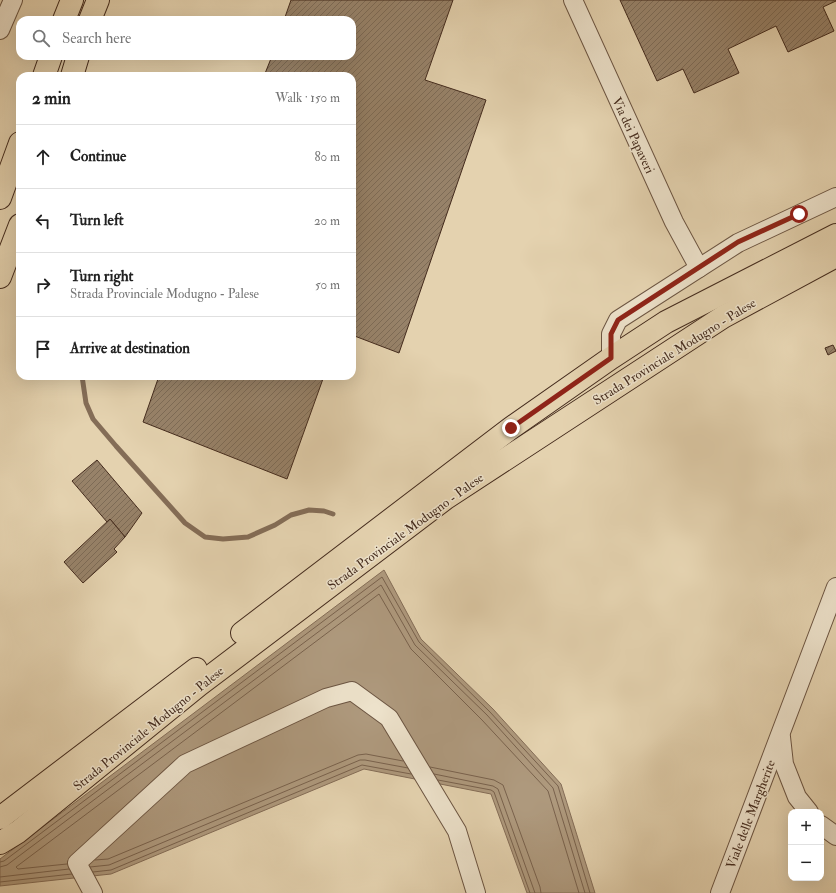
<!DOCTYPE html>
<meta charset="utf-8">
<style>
:root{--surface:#fff;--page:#f2f2f2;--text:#222;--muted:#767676;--line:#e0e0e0}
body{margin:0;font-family:"IM FELL Double Pica",serif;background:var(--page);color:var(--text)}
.controls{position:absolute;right:12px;bottom:12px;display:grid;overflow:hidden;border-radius:8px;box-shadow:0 4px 16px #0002}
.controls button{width:36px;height:36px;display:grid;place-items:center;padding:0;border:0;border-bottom:1px solid var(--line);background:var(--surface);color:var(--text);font:20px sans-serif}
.stop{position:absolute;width:12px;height:12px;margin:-9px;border:3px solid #8f2418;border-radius:50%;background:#fff}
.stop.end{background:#8f2418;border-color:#fff;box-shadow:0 1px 4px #0008}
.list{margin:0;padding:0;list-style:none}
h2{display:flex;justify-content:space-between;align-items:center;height:52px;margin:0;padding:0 16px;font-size:17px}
h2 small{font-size:13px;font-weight:400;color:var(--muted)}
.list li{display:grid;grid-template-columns:26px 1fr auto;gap:12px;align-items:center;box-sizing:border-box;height:64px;padding:0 16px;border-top:1px solid var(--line)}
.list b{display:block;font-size:15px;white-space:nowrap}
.list p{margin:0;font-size:13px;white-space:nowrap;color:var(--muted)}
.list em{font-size:13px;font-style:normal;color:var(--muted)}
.icon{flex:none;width:22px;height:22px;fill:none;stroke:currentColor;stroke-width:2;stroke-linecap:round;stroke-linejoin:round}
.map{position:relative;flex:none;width:836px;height:893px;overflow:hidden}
.search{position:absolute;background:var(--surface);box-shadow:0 4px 16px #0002;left:16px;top:16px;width:340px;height:44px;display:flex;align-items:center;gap:10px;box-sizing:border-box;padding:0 14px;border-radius:12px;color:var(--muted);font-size:15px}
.panel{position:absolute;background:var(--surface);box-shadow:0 4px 16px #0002;left:16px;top:72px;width:340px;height:308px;border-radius:12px}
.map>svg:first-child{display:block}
.water{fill:#ae997d;stroke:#846d57}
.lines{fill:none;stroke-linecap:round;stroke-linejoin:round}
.shore{stroke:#79624d;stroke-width:1}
.stream{stroke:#846d57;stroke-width:5}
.building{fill:url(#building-hatch);stroke:#442b1d}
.minor-casing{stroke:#6c5542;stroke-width:20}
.major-casing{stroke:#442b1d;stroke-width:24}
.highway-casing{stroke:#442b1d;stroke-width:24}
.minor{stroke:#ede2cb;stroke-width:18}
.major{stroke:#e4d2af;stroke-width:22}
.highway{stroke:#e4d2af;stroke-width:22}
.route{stroke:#8f2418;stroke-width:5}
.labels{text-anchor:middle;stroke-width:3;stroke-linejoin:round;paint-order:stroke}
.street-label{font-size:13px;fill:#442b1d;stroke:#ede2cb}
</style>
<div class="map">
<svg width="836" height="893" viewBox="0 0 836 893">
<defs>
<pattern id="building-hatch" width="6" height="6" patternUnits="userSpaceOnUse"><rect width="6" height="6" fill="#978269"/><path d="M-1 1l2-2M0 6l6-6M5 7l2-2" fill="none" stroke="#7d6b56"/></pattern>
</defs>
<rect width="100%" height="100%" fill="#e4d2af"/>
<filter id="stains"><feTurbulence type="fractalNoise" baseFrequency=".005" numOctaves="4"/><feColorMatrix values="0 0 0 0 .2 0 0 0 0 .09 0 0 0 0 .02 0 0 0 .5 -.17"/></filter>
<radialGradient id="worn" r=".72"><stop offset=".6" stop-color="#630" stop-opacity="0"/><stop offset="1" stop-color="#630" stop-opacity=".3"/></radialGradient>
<polygon class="water" points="384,570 421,639 493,709 561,784 595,893 527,893 491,794 364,769 111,874 0,886 0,859"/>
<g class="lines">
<g class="shore">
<polyline points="430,767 494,780 503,785 540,887 541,893"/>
<polyline points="434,774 493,786 498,789 535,893"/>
<polyline points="438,780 491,790 494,792 530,893"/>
<polyline points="95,860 108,859 358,755 366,754 403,761"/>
<polyline points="0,862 4,861 382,577 419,642 490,712 558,786 590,893"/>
<polyline points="67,864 18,869 16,867 379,594 411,649 482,720 548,791 579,893"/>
<polyline points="0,867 7,865 381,585 415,645 487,715 553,788 585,893"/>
<polyline points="90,867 109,865 360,760 365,760 408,768"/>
<polyline points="93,872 111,870 362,765 411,774"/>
<polyline points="0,877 69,869"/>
<polyline points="0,882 72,874"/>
</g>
<polyline class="stream" points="82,376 86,403 93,419 116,446 185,523 205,537 223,539 248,537 275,525 291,515 309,510 324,511 333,514"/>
</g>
<g class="building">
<polygon points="291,0 453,0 425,80 486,100 399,353 352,335 352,76 264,76 272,56 352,56 352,20 284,20"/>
<polygon points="620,0 836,0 836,1 823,7 834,31 788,52 776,26 728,49 739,73 694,93 683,69 657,81"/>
<polygon points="833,345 836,351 828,355 825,348"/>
<polygon points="159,376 324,376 287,479 143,422"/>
<polygon points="97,460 142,513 125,537 110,519 107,522 72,481"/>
<polygon points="110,519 125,537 114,549 117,552 83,583 64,562"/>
</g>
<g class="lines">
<defs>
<g id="minor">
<polyline points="573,0 674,222 699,268"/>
<polyline points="0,30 13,0"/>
<polyline points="611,358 611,334 618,320 738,243 836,197"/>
<polyline points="781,737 784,764 797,797 809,812"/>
<polyline points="821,825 836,836"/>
<polyline points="93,893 77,863 185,764 326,698 352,691 389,718 457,831 476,893"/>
<polyline points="720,893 836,587"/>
</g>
<g id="major">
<polyline points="242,633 511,428 611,358 666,322 836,235"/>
<polyline points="0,818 196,669"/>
<polyline points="0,843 18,832 199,685 446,498 723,317 836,256"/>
</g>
<g id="highway">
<polyline points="64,20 72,0"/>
<polyline points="90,20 98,0"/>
<polyline points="44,76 51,56"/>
<polyline points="72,76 78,56"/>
<polyline points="0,198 20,143"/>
<polyline points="0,277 20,225"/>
</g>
</defs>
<use href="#minor" class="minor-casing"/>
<use href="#major" class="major-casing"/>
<use href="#highway" class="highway-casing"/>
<use href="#minor" class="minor"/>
<use href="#major" class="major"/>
<use href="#highway" class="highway"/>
</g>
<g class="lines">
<polyline class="route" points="511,428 611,358 611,334 618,320 738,242 799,214"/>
</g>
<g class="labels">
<g class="street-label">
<text transform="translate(634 135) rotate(65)" y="5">Via dei Papaveri</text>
<text transform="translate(674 351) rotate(-32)" y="5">Strada Provinciale Modugno - Palese</text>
<text transform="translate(405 531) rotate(-36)" y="5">Strada Provinciale Modugno - Palese</text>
<text transform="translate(148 728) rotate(-39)" y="5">Strada Provinciale Modugno - Palese</text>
<text transform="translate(750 814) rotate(-69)" y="5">Viale delle Margherite</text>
</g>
</g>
<rect width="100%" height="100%" filter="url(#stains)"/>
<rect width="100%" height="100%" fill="url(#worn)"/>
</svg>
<div class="controls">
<button>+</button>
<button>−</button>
</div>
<div class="stop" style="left:799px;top:214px"></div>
<div class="stop end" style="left:511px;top:428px"></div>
<div class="search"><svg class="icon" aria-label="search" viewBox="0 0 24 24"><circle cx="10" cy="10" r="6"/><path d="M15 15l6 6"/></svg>Search here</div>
<section class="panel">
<h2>2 min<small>Walk · 150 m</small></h2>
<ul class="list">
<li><svg class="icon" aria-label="ahead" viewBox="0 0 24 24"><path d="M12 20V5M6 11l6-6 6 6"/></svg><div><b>Continue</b></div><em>80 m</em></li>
<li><svg class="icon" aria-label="left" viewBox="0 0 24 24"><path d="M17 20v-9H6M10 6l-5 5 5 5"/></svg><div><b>Turn left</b></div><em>20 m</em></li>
<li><svg class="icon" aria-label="right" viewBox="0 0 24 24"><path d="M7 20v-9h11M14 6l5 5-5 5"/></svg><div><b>Turn right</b><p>Strada Provinciale Modugno - Palese</p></div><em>50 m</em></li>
<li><svg class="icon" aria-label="arrive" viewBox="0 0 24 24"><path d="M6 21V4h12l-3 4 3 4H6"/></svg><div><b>Arrive at destination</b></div></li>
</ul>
</section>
</div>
